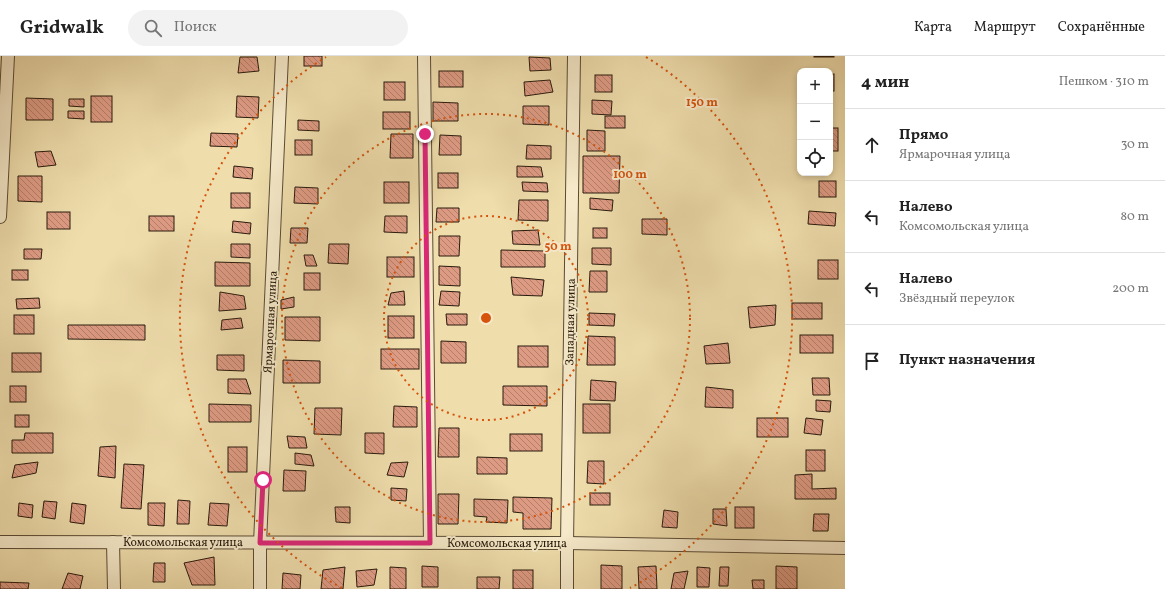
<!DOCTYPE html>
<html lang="ru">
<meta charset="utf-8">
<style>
:root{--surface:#fff;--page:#f2f2f2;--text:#222;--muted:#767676;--line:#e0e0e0}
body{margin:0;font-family:Vollkorn,serif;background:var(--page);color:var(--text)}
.controls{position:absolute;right:12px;top:12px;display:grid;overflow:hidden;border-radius:8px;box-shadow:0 2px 6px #0003}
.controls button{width:36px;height:36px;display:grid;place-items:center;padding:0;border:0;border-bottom:1px solid var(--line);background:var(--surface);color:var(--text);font:20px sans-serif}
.stop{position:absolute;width:12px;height:12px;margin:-9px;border:3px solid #db2777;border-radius:50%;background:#fff}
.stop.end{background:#db2777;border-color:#fff;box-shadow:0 1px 4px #0008}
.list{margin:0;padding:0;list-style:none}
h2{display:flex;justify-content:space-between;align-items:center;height:52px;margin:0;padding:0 16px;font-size:17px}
h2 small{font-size:13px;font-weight:400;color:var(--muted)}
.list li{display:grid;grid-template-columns:26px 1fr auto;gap:12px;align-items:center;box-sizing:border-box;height:72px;padding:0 16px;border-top:1px solid var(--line)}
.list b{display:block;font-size:15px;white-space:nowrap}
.list p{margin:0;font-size:13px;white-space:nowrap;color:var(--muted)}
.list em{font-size:13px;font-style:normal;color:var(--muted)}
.icon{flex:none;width:22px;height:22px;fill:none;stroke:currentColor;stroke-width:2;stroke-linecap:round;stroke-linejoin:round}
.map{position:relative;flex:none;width:845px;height:533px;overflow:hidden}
header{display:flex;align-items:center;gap:24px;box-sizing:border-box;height:56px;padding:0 20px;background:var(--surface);border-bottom:1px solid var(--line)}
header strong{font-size:19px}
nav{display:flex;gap:22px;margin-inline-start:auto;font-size:14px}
.search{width:280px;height:36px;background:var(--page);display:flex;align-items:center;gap:10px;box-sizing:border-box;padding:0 14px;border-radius:22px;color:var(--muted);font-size:15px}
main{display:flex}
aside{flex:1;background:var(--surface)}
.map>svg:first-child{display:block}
.building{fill:url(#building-back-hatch);stroke:#281a0c}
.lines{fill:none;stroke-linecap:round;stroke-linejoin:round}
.minor-casing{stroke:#5a4b34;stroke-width:14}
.minor{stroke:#f5e9c9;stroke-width:12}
.route{stroke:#db2777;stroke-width:5}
.ring{fill:none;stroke:#d5530c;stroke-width:2;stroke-dasharray:2 4}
.labels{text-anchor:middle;stroke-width:4;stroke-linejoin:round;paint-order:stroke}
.street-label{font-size:12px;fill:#281a0c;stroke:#f5e9c9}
.centre{fill:#d5530c;stroke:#f5e9c9;stroke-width:2}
.ring-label{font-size:12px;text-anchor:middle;font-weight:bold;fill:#d5530c;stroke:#f5e9c9;stroke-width:4;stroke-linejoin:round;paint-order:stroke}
</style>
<header>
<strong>Gridwalk</strong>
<div class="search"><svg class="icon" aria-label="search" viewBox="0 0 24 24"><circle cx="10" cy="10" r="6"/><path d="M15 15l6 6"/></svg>Поиск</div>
<nav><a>Карта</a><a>Маршрут</a><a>Сохранённые</a></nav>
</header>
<main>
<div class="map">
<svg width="845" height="533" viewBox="0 0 845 533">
<defs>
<pattern id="building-back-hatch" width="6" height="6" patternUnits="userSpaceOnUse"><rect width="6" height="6" fill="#de9b84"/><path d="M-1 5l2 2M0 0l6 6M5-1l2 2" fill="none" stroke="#b47e6a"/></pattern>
</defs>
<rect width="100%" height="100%" fill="#efddac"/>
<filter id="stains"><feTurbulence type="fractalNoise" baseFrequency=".005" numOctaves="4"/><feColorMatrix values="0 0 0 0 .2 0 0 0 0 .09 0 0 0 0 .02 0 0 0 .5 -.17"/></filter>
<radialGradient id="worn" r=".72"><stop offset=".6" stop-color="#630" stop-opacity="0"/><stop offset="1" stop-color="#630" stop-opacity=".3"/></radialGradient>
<g class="building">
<rect x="304" y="0" width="18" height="10"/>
<rect x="814" y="0" width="20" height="1"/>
<polygon points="240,1 257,1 259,15 238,17"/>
<polygon points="529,1 550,2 551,14 530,15"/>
<rect x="439" y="15" width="24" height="16"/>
<rect x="830" y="18" width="4" height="17"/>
<rect x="595" y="19" width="17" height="17"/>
<polygon points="550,24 553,36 525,40 524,26"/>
<rect x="384" y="26" width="21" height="18"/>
<rect x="91" y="40" width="21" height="26"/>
<polygon points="237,40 259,41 258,62 236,61"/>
<polygon points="26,42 53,43 53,64 26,64"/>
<polygon points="69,43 84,43 84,51 69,50"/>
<polygon points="592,44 612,45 611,59 592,58"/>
<polygon points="433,46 458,47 458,65 433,65"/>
<polygon points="523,50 549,50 549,69 523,68"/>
<polygon points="68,55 84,55 84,63 68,62"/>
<rect x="383" y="56" width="27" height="17"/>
<rect x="605" y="60" width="20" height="12"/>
<polygon points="298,64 319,65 319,75 298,74"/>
<rect x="830" y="72" width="8" height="23"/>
<polygon points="587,74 605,75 605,95 587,95"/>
<polygon points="211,77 238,78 237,91 210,90"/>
<polygon points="391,78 413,78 413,102 390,102"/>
<polygon points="440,79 461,80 461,99 439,99"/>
<rect x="295" y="84" width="17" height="15"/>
<polygon points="527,89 551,90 551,103 526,103"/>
<polygon points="51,95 56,109 38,111 35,96"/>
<polygon points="583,100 620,100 619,137 583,137"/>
<polygon points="234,110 253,112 252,123 233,121"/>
<polygon points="517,110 541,111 543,121 517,121"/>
<rect x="438" y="117" width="20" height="15"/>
<polygon points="18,120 42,120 42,146 18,145"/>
<rect x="819" y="125" width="17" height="16"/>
<rect x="384" y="126" width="25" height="21"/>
<polygon points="522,126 547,127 548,136 523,135"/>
<polygon points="295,131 318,132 318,148 294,147"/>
<rect x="231" y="137" width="19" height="15"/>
<polygon points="590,142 613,144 612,155 590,153"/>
<polygon points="519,144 548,144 548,165 518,164"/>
<polygon points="437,152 459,152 459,166 436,166"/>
<polygon points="809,155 836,157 835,170 808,168"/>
<rect x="47" y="156" width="23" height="17"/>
<rect x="149" y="160" width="25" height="15"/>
<polygon points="385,160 407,160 407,177 384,176"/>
<polygon points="642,163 667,163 667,179 642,178"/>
<polygon points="233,165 251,167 250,178 232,176"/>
<polygon points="291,172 308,172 307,187 290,187"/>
<rect x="593" y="172" width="14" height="10"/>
<polygon points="538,174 540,189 513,188 512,175"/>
<polygon points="439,180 460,180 459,200 439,200"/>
<polygon points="231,188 250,188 250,202 231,201"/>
<polygon points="329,188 349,188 348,208 328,207"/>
<polygon points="592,192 611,192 611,209 592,208"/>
<polygon points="24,193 42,193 41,203 24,203"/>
<polygon points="501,194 545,195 545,211 501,211"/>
<polygon points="304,199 313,199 317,210 306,210"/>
<rect x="387" y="201" width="27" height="20"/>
<rect x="818" y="204" width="20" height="19"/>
<polygon points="215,206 250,207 250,230 215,230"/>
<polygon points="439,210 460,211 460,230 439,229"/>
<rect x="12" y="214" width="16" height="10"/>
<polygon points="590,215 607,215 607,236 589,236"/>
<rect x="304" y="217" width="16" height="17"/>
<polygon points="511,221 544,224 542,240 513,239"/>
<polygon points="404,235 405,249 388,249 391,237"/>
<polygon points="441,235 460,236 459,250 439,249"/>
<polygon points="220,236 244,240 246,253 219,255"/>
<polygon points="294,241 294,251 281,253 281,244"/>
<polygon points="39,242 40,252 17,253 16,243"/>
<rect x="792" y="247" width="30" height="16"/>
<polygon points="776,249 775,269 750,272 748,251"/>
<polygon points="589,257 615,258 614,270 589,269"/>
<polygon points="446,258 467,258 467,269 447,269"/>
<rect x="14" y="259" width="20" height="19"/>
<rect x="388" y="260" width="26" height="22"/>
<polygon points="285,261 320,261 320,285 285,284"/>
<polygon points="241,262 243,272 221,274 222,264"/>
<polygon points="68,269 145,269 145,284 68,283"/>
<rect x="800" y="279" width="33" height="18"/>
<polygon points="588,280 615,281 615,309 587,309"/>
<polygon points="441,285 466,286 466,307 441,307"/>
<polygon points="728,287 730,307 706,308 704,290"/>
<rect x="518" y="290" width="30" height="21"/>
<rect x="381" y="293" width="38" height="20"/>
<rect x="12" y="297" width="29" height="19"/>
<polygon points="217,299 244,299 244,315 217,314"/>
<polygon points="283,304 320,305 320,327 283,327"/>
<polygon points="812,322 829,322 830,339 813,339"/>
<polygon points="228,323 246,323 251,338 228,337"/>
<polygon points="591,324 616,326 615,345 590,344"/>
<rect x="10" y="330" width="16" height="16"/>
<polygon points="503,330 547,330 547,350 503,349"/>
<polygon points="706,331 733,334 733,352 705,351"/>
<polygon points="816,344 831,345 830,356 816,355"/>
<polygon points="209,348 251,349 251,366 209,366"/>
<rect x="583" y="348" width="27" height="29"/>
<polygon points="394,350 417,351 417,371 393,371"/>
<polygon points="315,352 342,352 341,379 314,378"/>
<rect x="15" y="359" width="14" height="12"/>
<rect x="757" y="362" width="31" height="19"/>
<polygon points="806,362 823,364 821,379 804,377"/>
<polygon points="439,372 459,372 459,401 438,401"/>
<polygon points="25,377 53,377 53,397 12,397 12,384 24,384"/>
<polygon points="365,377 384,377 384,398 365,397"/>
<rect x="510" y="378" width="32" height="17"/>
<polygon points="287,380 305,381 307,392 289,392"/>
<polygon points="116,390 115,422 98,420 100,391"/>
<rect x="228" y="391" width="19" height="25"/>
<rect x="806" y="394" width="19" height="21"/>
<polygon points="295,397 311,399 314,410 295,408"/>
<polygon points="477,401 507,402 507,418 477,418"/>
<polygon points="588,405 604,405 604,428 587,427"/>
<polygon points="38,406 36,417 12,422 15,409"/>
<polygon points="408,406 404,421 387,419 391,407"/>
<polygon points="124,408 144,409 141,453 121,452"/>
<polygon points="284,414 306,415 305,435 283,435"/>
<polygon points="812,418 812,433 836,432 836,443 795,443 795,419"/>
<polygon points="391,432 407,433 406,445 391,444"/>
<rect x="590" y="437" width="20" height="12"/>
<polygon points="438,438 459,438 458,468 438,468"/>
<polygon points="513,441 552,442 551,473 523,473 523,457 513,456"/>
<polygon points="474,443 508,444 507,467 486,466 487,461 474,460"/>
<polygon points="178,444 190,445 189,468 177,468"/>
<polygon points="44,445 57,446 55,463 42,461"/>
<polygon points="19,447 33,449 32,462 18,460"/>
<polygon points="72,447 86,449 84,468 70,466"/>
<polygon points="148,447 165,447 164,470 148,469"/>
<polygon points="210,447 229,448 227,470 208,469"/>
<polygon points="335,451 350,451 350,467 336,466"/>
<rect x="735" y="451" width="19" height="21"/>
<polygon points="713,453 726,453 727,470 713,468"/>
<polygon points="664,454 678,456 677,472 662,471"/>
<polygon points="814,458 829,458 828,475 813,475"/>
<polygon points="214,501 215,529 192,529 184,507"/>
<polygon points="154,507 165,507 165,526 153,526"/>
<polygon points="601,509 622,510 622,533 601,533"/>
<polygon points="422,510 438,511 438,531 422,531"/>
<polygon points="656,510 657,533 639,533 638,511"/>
<polygon points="776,510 797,511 797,533 776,533"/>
<polygon points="345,511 343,533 321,533 323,514"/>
<polygon points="390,511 406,512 406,533 390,533"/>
<polygon points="697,511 710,512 709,531 697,531"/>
<polygon points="720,511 729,511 728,530 719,530"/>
<polygon points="377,513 374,529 357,531 356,515"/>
<rect x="513" y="514" width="20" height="19"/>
<polygon points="688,515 684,533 671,533 674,517"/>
<polygon points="68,517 83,520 80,533 62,533"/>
<polygon points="283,517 301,519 300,533 282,533"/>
<polygon points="477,521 500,521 499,533 477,533"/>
<polygon points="752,524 764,524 764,533 753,533"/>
<polygon points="0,526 29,527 28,533 0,533"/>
</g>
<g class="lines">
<defs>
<g id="minor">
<polyline points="424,0 430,487"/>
<polyline points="0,161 8,0"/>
<polyline points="0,486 567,487 845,492"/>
<polyline points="113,486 114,533"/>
<polyline points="260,533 260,487 282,0"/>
<polyline points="567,533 567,487 574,0"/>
</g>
</defs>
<use href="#minor" class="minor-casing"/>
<use href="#minor" class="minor"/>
</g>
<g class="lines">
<polyline class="route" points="263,424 260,487 430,487 425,78"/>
</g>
<g class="ring">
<circle cx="486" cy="262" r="102"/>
<circle cx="486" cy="262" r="204"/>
<path d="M342 532A306 306 0 0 1 326 1M646 1A306 306 0 0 1 630 532"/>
</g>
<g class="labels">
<g class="street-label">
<text transform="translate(270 266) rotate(-87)" y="4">Ярмарочная улица</text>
<text transform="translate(570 266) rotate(-89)" y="4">Западная улица</text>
<text x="183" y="490">Комсомольская улица</text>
<text x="507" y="491">Комсомольская улица</text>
</g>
</g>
<circle cx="486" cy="262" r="6" class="centre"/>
<g class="ring-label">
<text x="702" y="50">150 m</text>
<text x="630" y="122">100 m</text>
<text x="558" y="194">50 m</text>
</g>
<rect width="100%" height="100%" filter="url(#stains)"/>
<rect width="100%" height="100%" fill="url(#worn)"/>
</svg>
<div class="controls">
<button>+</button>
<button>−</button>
<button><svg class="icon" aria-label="locate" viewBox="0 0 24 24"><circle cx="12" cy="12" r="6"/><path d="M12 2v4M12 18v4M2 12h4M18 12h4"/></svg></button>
</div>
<div class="stop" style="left:263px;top:424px"></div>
<div class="stop end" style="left:425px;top:78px"></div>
</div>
<aside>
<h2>4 мин<small>Пешком · 310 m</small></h2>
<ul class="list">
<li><svg class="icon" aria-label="ahead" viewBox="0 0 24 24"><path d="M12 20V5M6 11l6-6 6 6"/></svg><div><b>Прямо</b><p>Ярмарочная улица</p></div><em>30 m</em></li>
<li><svg class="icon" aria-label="left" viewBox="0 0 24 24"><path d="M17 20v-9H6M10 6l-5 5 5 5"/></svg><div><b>Налево</b><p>Комсомольская улица</p></div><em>80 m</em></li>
<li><svg class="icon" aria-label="left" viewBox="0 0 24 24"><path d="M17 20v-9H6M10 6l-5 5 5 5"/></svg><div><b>Налево</b><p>Звёздный переулок</p></div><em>200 m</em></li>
<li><svg class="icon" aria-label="arrive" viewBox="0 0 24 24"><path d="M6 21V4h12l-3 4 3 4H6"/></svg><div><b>Пункт назначения</b></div></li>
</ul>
</aside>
</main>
